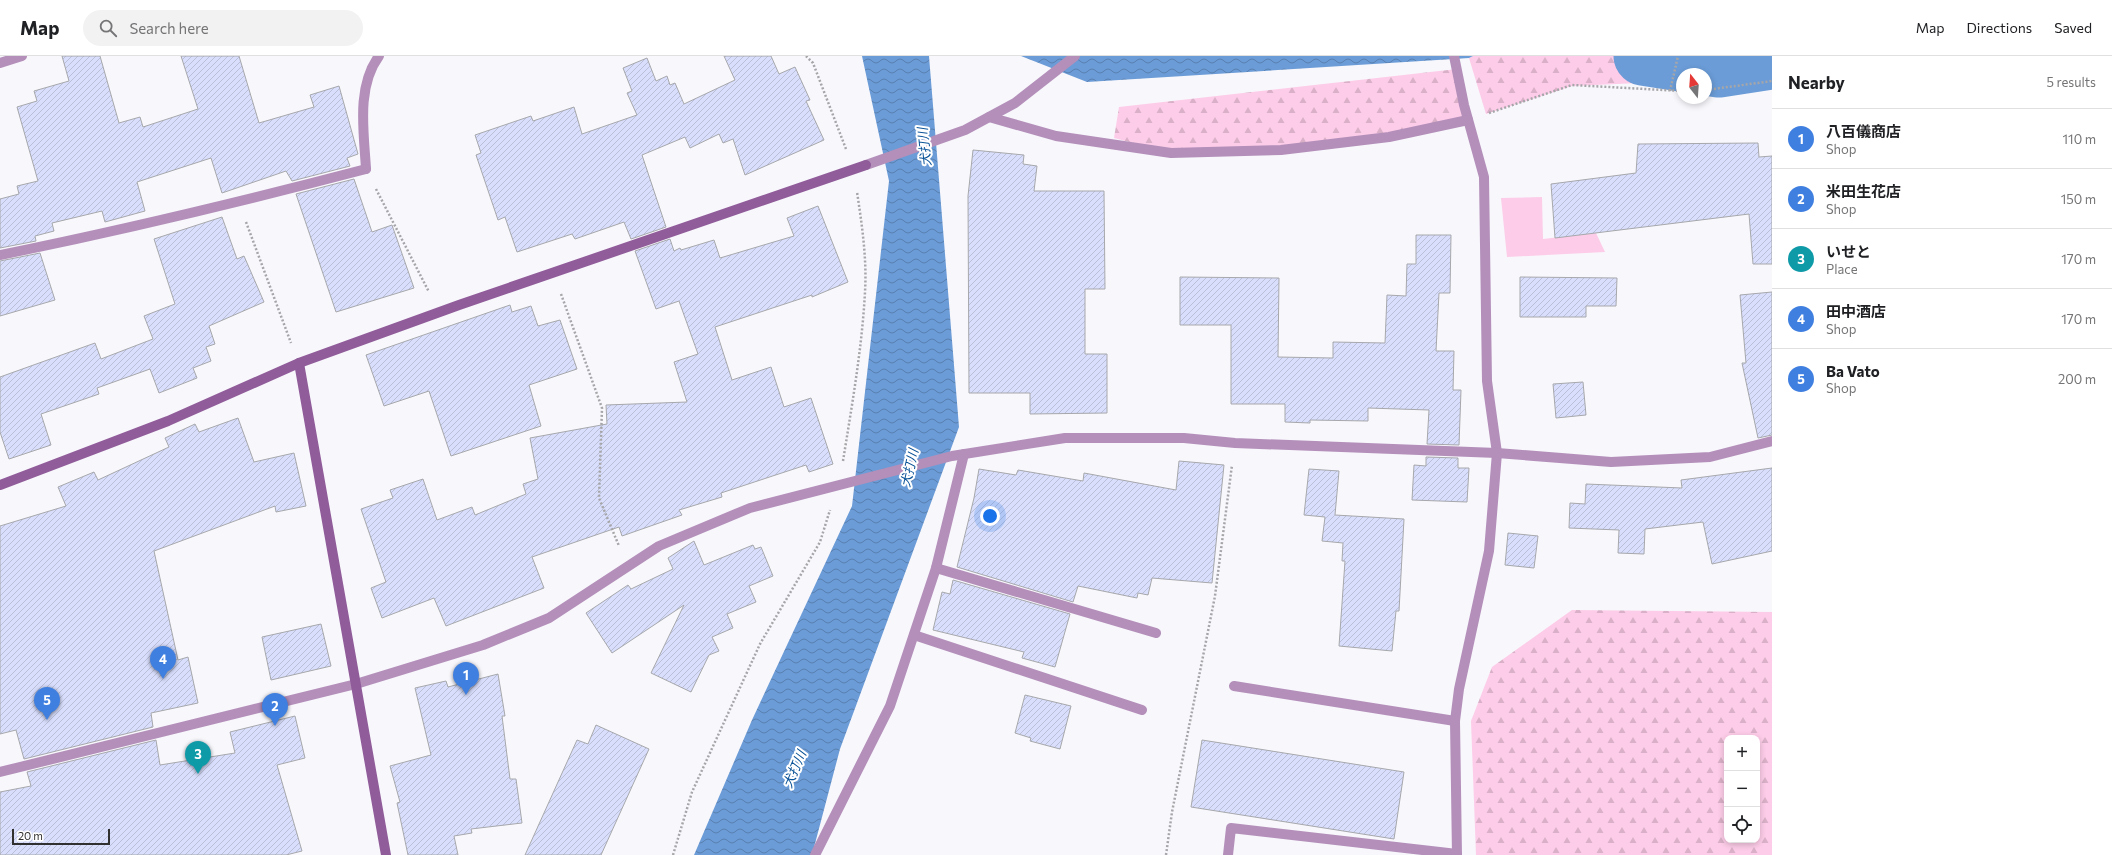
<!DOCTYPE html>
<meta charset="utf-8">
<style>
:root{--surface:#fff;--page:#f2f2f2;--text:#202124;--muted:#757577;--line:#e0e0e0;--accent:#1a73e8}
body{margin:0;font-family:Commissioner,"Noto Sans JP",sans-serif;background:var(--page);color:var(--text)}
.controls{position:absolute;right:12px;bottom:12px;display:grid;overflow:hidden;border-radius:8px;box-shadow:0 2px 6px #0003}
.controls button{width:36px;height:36px;display:grid;place-items:center;padding:0;border:0;border-bottom:1px solid var(--line);background:var(--surface);color:var(--text);font:20px sans-serif}
.compass{position:absolute;left:1676px;top:12px;width:36px;height:36px;border-radius:50%;background:var(--surface);box-shadow:0 2px 6px #0003;rotate:343deg}
.scale{position:absolute;left:12px;bottom:10px;width:98px;box-sizing:border-box;padding-left:4px;border:2px solid #303031;border-top:0;font-size:11px;line-height:14px;white-space:nowrap;color:#303031;-webkit-text-stroke:3px #fff;paint-order:stroke}
.you{position:absolute;left:990px;top:460px;width:14px;height:14px;margin:-10px;border:3px solid #fff;border-radius:50%;background:#1a73e8;box-shadow:0 0 0 6px #1a73e833}
.badge{display:grid;place-items:center;width:26px;height:26px;border-radius:50%;background:var(--accent);color:#fff;font-size:13px;font-weight:700}
.pin{position:absolute;translate:-50% -33px;filter:drop-shadow(0 1px 2px #0008)}
.pin::after{content:'';position:absolute;top:21px;width:14px;height:12px;background:inherit;clip-path:polygon(0 0,100% 0,50% 100%)}
.list{margin:0;padding:0;list-style:none}
h2{display:flex;justify-content:space-between;align-items:center;height:52px;margin:0;padding:0 16px;font-size:17px}
h2 small{font-size:13px;font-weight:400;color:var(--muted)}
.list li{display:grid;grid-template-columns:26px 1fr auto;gap:12px;align-items:center;box-sizing:border-box;height:60px;padding:0 16px;border-top:1px solid var(--line)}
.list b{display:block;font-size:15px;white-space:nowrap}
.list p{margin:0;font-size:13px;white-space:nowrap;color:var(--muted)}
.list em{font-size:13px;font-style:normal;color:var(--muted)}
.icon{flex:none;width:22px;height:22px;fill:none;stroke:currentColor;stroke-width:2;stroke-linecap:round;stroke-linejoin:round}
.map{position:relative;flex:none;width:1772px;height:799px;overflow:hidden}
header{display:flex;align-items:center;gap:24px;box-sizing:border-box;height:56px;padding:0 20px;background:var(--surface);border-bottom:1px solid var(--line)}
header strong{font-size:19px}
nav{display:flex;gap:22px;margin-inline-start:auto;font-size:14px}
.search{width:280px;height:36px;background:var(--page);display:flex;align-items:center;gap:10px;box-sizing:border-box;padding:0 14px;border-radius:22px;color:var(--muted);font-size:15px}
main{display:flex}
aside{flex:1;background:var(--surface)}
.map>svg:first-child{display:block}
.green{fill:#fdcce8}
.forest{fill:url(#forest-firs);fill-rule:evenodd}
.water{fill:url(#water-waves)}
.lines{fill:none;stroke-linecap:round;stroke-linejoin:round}
.river{stroke:#6b9cd7;stroke-width:59}
.building{fill:url(#building-hatch);stroke:#a7a8ac}
.path{stroke:#a6a6a9;stroke-width:2.5;stroke-dasharray:2 2;stroke-linecap:butt}
.lane{stroke:#b38fba;stroke-width:10}
.street{stroke:#b38fba;stroke-width:10}
.secondary{stroke:#905c9a;stroke-width:10}
.labels{text-anchor:middle;stroke-width:4;stroke-linejoin:round;paint-order:stroke}
.water-label{font-size:13px;font-style:italic;fill:#075197;stroke:#fff}
</style>
<header>
<strong>Map</strong>
<div class="search"><svg class="icon" aria-label="search" viewBox="0 0 24 24"><circle cx="10" cy="10" r="6"/><path d="M15 15l6 6"/></svg>Search here</div>
<nav><a>Map</a><a>Directions</a><a>Saved</a></nav>
</header>
<main>
<div class="map">
<svg width="1772" height="799" viewBox="0 0 1772 799">
<defs>
<pattern id="forest-firs" width="22" height="20" patternUnits="userSpaceOnUse"><rect width="22" height="20" fill="#fdcce8"/><path d="M5 1l3.5 6h-7zM16 11l3.5 6h-7z" fill="#d9b0c7"/></pattern>
<pattern id="water-waves" width="16" height="10" patternUnits="userSpaceOnUse"><rect width="16" height="10" fill="#6b9cd7"/><path d="M0 5q4-4 8 0t8 0" fill="none" stroke="#5880af"/></pattern>
<pattern id="building-hatch" width="6" height="6" patternUnits="userSpaceOnUse"><rect width="6" height="6" fill="#d8defc"/><path d="M-1 1l2-2M0 6l6-6M5 7l2-2" fill="none" stroke="#babfd8"/></pattern>
</defs>
<rect width="100%" height="100%" fill="#f8f7fc"/>
<polygon class="green" points="1542,141 1543,183 1596,177 1605,196 1507,201 1501,142"/>
<g class="forest">
<polygon points="1473,0 1673,0 1661,26 1572,30 1486,58 1469,2"/>
<polygon points="1457,13 1468,64 1281,94 1171,97 1114,82 1119,51"/>
<path d="M 1572,554 L 1772,556 L 1772,799 L 1476,799 L 1471,665 L 1492,611 ZM 1727,682 L 1757,682 L 1757,784 L 1727,784 Z"/>
</g>
<g class="water">
<polygon points="862,0 929,0 959,371 840,693 812,799 694,799 752,664 852,450 889,125"/>
<polygon points="1021,0 1473,0 1469,2 1087,26"/>
</g>
<g class="lines">
<polyline class="river" points="1643,0 1719,12 1772,4"/>
</g>
<g class="building">
<polygon points="62,0 100,0 119,67 140,61 143,71 198,53 181,0 239,0 259,67 314,51 310,39 339,30 358,98 347,102 350,110 292,125 286,115 222,137 211,102 137,126 145,155 105,166 102,155 52,167 54,175 35,180 36,185 0,192 0,143 19,138 17,130 38,125 17,51 37,45 34,35 69,25"/>
<polygon points="724,0 771,0 779,18 795,11 810,44 806,45 824,84 745,119 733,83 723,87 719,78 690,92 685,81 642,99 666,171 631,183 624,166 575,183 572,178 517,196 505,161 498,164 476,99 481,97 475,79 531,60 533,65 574,51 582,78 637,59 627,37 632,35 623,12 647,2 656,25 667,20 670,29 675,27 684,48 735,24"/>
<polygon points="1758,87 1759,101 1772,100 1772,208 1753,208 1749,158 1555,182 1551,128 1636,117 1638,88"/>
<polygon points="973,94 1024,99 1023,108 1037,110 1034,135 1104,135 1105,233 1085,233 1085,298 1107,298 1107,357 1030,358 1030,337 969,337 968,140"/>
<polygon points="354,123 372,176 392,169 414,232 336,256 296,138"/>
<polygon points="818,150 848,226 812,241 812,239 715,271 732,324 771,311 784,351 811,342 833,408 809,416 806,409 721,437 722,441 679,454 682,459 622,480 619,471 532,501 544,532 446,570 434,542 382,562 371,532 386,526 361,453 393,442 390,434 423,423 437,464 472,451 475,459 526,438 523,428 538,423 530,382 607,368 606,349 687,346 674,306 698,298 679,245 656,253 635,195 670,183 674,195 680,192 681,194 714,184 720,202 794,180 787,162"/>
<polygon points="222,161 237,203 244,200 264,246 209,270 215,288 206,291 211,305 193,312 197,322 159,337 150,313 97,332 99,338 41,358 51,389 9,403 0,376 0,321 95,287 101,303 153,283 144,260 175,248 154,183"/>
<polygon points="1416,179 1451,179 1450,237 1439,237 1436,295 1454,295 1453,334 1461,334 1459,389 1427,388 1429,354 1368,352 1368,365 1310,364 1310,367 1285,366 1285,348 1231,348 1231,269 1180,269 1180,221 1279,222 1278,301 1333,302 1333,286 1385,287 1387,239 1406,240 1407,208 1416,208"/>
<polygon points="40,197 55,244 0,260 0,205"/>
<polygon points="1520,221 1617,222 1616,250 1586,250 1586,261 1520,261"/>
<polygon points="1772,236 1772,379 1758,382 1742,307 1746,307 1740,239"/>
<polygon points="510,249 512,256 531,250 538,270 560,264 577,313 529,329 541,370 451,400 429,335 384,350 366,299"/>
<polygon points="1583,326 1586,359 1556,362 1553,328"/>
<polygon points="238,362 254,406 294,397 306,450 276,456 275,450 154,495 178,604 188,601 198,647 151,657 153,671 24,703 16,674 0,678 0,470 66,450 58,431 94,416 98,424 169,391 165,382 195,368 199,376"/>
<polygon points="1426,401 1458,402 1458,412 1469,412 1467,446 1412,444 1414,409 1426,410"/>
<polygon points="1179,405 1224,409 1212,527 1152,522 1148,539 1138,537 1137,542 1078,530 1073,546 957,511 974,442 979,413 1016,419 1018,414 1083,425 1084,417 1176,434"/>
<polygon points="1772,412 1772,495 1712,508 1703,466 1645,473 1644,498 1618,497 1619,474 1569,472 1570,447 1585,448 1586,428 1682,432 1681,424"/>
<polygon points="1309,413 1339,415 1335,459 1404,463 1399,555 1396,555 1392,595 1339,590 1345,505 1342,505 1343,487 1322,485 1325,461 1304,459"/>
<polygon points="1508,477 1538,480 1534,512 1505,509"/>
<polygon points="694,485 704,509 753,489 755,493 761,491 773,520 749,530 756,546 727,558 733,572 712,581 719,595 709,599 691,636 651,617 684,549 612,597 586,557 628,529 631,533 673,513 668,502"/>
<polygon points="953,524 1070,558 1055,611 1022,602 1024,596 933,574 942,536 950,538"/>
<polygon points="321,568 331,610 271,624 262,581"/>
<polygon points="498,618 505,660 502,660 510,723 516,723 522,767 471,773 472,777 454,780 458,799 408,799 397,747 400,746 390,710 431,699 415,632 446,625 448,631"/>
<polygon points="1025,639 1071,650 1060,693 1030,685 1031,682 1015,677"/>
<polygon points="295,660 305,702 277,709 302,795 286,799 0,799 0,736 31,730 27,716 156,684 160,709 235,697 230,676"/>
<polygon points="596,669 649,693 601,799 525,799 577,684 588,688"/>
<polygon points="1202,684 1404,716 1394,783 1191,751"/>
</g>
<g class="lines">
<g class="path">
<polyline points="806,0 813,7 846,93"/>
<polyline points="1706,34 1772,25"/>
<polyline points="1670,35 1678,0"/>
<polyline points="1489,57 1572,29 1682,35"/>
<polyline points="376,133 429,236"/>
<polyline points="246,166 291,287"/>
<polyline points="561,238 602,352 599,442 619,490"/>
<path d="M 843,405 C 852,349 862,292 865,236 C 867,203 862,169 857,136"/>
<polyline points="673,799 692,736 760,588 820,486 830,454"/>
<polyline points="1166,799 1172,756 1215,540 1232,409"/>
</g>
<g class="lane">
<path d="M 366,113 C 364,77 356,31 379,0"/>
<polyline points="1234,630 1455,665"/>
<polyline points="1228,799 1231,772 1457,798"/>
</g>
<g class="street">
<polyline points="1454,0 1464,49 1484,121 1487,325 1497,397 1489,495 1459,633 1455,665 1457,799"/>
<polyline points="0,7 22,0"/>
<polyline points="989,61 1056,80 1171,97 1281,94 1389,81 1468,64"/>
<polyline points="866,109 965,74 1015,47 1075,0"/>
<path d="M 0,199 C 123,174 244,145 366,113"/>
<polyline points="936,512 1156,577"/>
<polyline points="914,579 1142,654"/>
<polyline points="0,716 356,628 483,589 549,562 659,490 750,452 952,400 1065,382 1184,382 1235,387 1497,397 1611,406 1710,401 1772,385"/>
<polyline points="815,799 890,650 936,512 964,398"/>
</g>
<g class="secondary">
<polyline points="299,307 386,799"/>
<polyline points="0,429 168,365 299,307 459,249 866,109"/>
</g>
</g>
<g class="labels">
<g class="water-label">
<text transform="translate(924 91) rotate(-96)" y="5">犬打川</text>
<text transform="translate(909 412) rotate(-77)" y="5">犬打川</text>
<text transform="translate(794 713) rotate(-67)" y="5">犬打川</text>
</g>
</g>
</svg>
<div class="controls">
<button>+</button>
<button>−</button>
<button><svg class="icon" aria-label="locate" viewBox="0 0 24 24"><circle cx="12" cy="12" r="6"/><path d="M12 2v4M12 18v4M2 12h4M18 12h4"/></svg></button>
</div>
<svg class="compass" viewBox="-18 -18 36 36"><path d="M0-13l5 13h-10z" fill="#e53935"/><path d="M0 13l5-13h-10z" fill="#757577"/></svg>
<div class="scale">20 m</div>
<div class="you"></div>
<div class="pin badge" style="left:466px;top:639px;background:#3f7fe0">1</div>
<div class="pin badge" style="left:275px;top:670px;background:#3f7fe0">2</div>
<div class="pin badge" style="left:198px;top:718px;background:#0f9aa8">3</div>
<div class="pin badge" style="left:163px;top:623px;background:#3f7fe0">4</div>
<div class="pin badge" style="left:47px;top:664px;background:#3f7fe0">5</div>
</div>
<aside>
<h2>Nearby<small>5 results</small></h2>
<ul class="list">
<li><span class="badge" style="background:#3f7fe0">1</span><div><b>八百儀商店</b><p>Shop</p></div><em>110 m</em></li>
<li><span class="badge" style="background:#3f7fe0">2</span><div><b>米田生花店</b><p>Shop</p></div><em>150 m</em></li>
<li><span class="badge" style="background:#0f9aa8">3</span><div><b>いせと</b><p>Place</p></div><em>170 m</em></li>
<li><span class="badge" style="background:#3f7fe0">4</span><div><b>田中酒店</b><p>Shop</p></div><em>170 m</em></li>
<li><span class="badge" style="background:#3f7fe0">5</span><div><b>Ba Vato</b><p>Shop</p></div><em>200 m</em></li>
</ul>
</aside>
</main>
